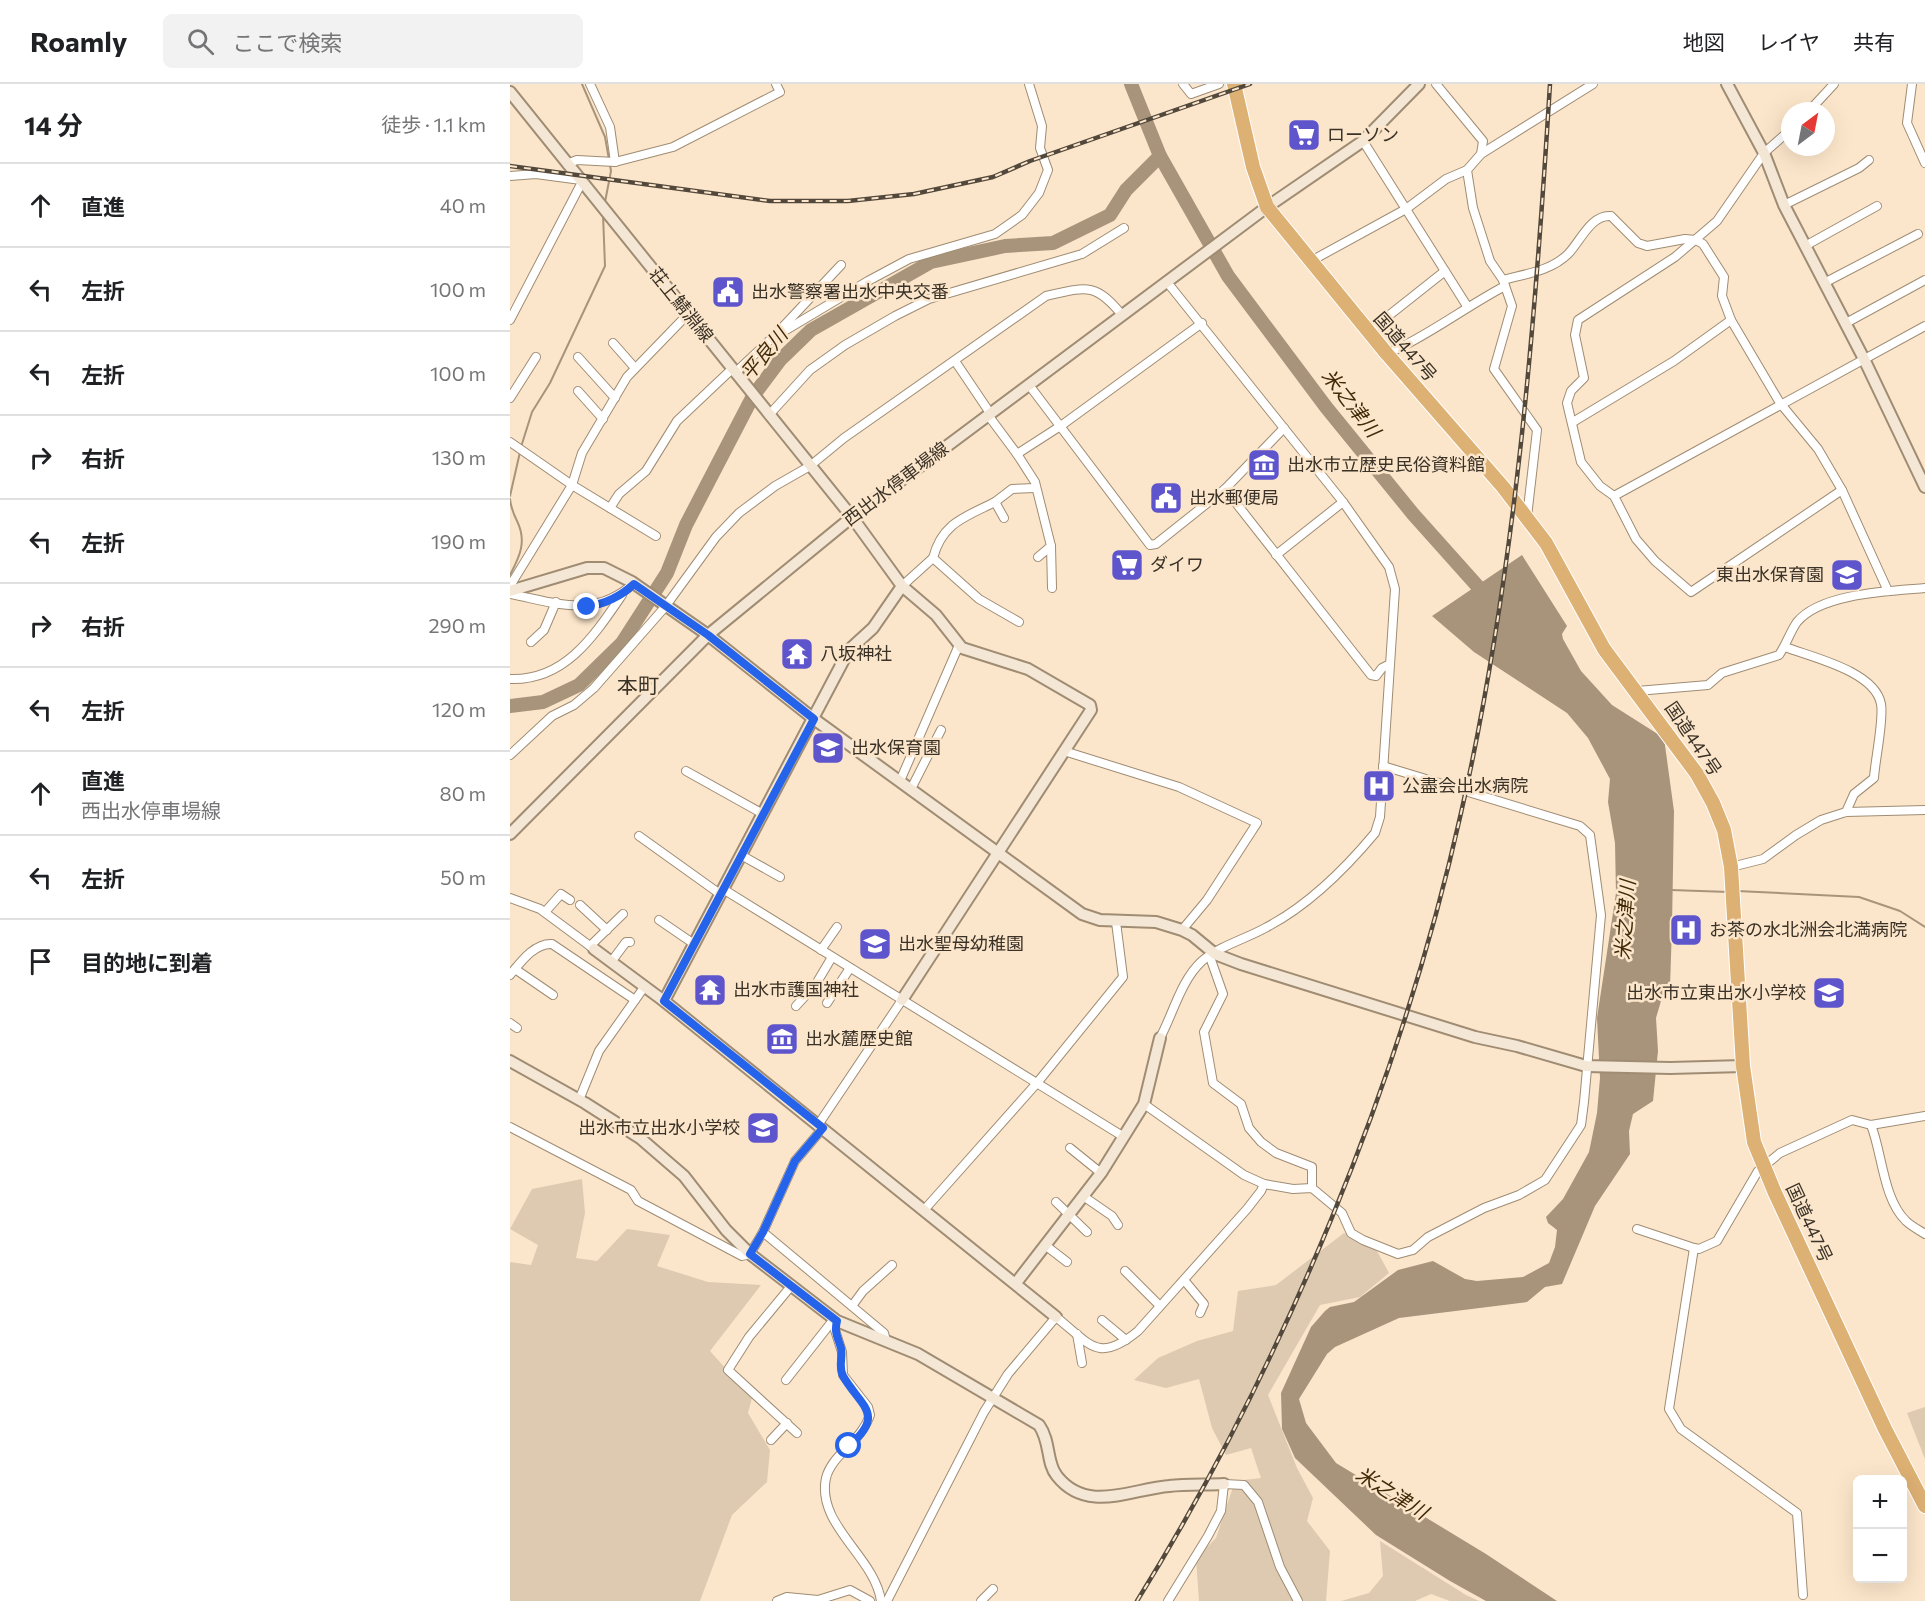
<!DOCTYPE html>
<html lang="ja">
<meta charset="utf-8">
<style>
:root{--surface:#fff;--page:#f2f2f2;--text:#202124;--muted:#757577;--line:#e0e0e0}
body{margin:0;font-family:Commissioner,"Noto Sans JP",sans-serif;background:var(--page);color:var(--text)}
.controls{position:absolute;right:18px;bottom:18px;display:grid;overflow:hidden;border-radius:9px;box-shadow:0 6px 24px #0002}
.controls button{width:54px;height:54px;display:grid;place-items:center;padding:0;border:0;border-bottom:2px solid var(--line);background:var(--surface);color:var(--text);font:30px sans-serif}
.compass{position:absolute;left:1271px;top:18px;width:54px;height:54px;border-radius:50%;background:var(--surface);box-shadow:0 6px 24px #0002;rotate:32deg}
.stop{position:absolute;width:18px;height:18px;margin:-14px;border:4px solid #2563eb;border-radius:50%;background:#fff}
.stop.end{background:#2563eb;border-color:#fff;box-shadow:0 2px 6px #0008}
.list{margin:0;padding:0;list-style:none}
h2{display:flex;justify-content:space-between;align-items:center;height:78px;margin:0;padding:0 24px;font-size:26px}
h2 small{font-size:20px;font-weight:400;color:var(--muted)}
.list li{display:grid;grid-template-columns:39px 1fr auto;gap:18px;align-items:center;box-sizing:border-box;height:84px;padding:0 24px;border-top:2px solid var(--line)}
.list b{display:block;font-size:22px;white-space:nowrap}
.list p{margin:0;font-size:20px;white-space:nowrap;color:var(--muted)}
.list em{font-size:20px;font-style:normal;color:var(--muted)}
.icon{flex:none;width:33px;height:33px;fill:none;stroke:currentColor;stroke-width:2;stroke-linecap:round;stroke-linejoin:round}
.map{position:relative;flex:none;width:1415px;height:1517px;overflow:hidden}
header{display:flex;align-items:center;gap:36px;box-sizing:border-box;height:84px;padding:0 30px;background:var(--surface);border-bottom:2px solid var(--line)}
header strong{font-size:28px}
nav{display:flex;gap:33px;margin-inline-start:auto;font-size:21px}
.search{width:420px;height:54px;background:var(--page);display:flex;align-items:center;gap:15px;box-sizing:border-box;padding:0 21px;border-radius:9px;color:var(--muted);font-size:22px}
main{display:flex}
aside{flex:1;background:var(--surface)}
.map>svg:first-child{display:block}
.green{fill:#ddcab0}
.water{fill:#a7947b}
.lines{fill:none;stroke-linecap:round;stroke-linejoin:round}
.stream{stroke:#a7947b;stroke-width:2}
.river{stroke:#a7947b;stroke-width:14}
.street-casing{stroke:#9f8c73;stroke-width:10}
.secondary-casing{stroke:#9f8c73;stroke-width:14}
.highway-casing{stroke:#fff;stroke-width:16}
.street{stroke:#fff;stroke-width:8}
.secondary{stroke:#f5e7d5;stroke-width:10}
.highway{stroke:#ddb073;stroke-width:14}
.rail-casing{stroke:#52483b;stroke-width:4.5}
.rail{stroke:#fce6cb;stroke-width:2;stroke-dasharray:7;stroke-linecap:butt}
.route{stroke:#2563eb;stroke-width:8}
.labels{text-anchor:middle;stroke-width:5;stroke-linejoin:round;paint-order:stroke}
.poi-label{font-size:18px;fill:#3a3227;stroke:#fce6cb;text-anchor:start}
.street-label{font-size:18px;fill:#3a3227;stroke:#fce6cb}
.water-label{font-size:20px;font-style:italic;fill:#402a07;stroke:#fce6cb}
.quarter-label{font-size:21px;fill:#3a3227;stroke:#fce6cb}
</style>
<header>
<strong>Roamly</strong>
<div class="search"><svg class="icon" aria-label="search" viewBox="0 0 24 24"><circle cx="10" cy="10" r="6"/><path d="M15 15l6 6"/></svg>ここで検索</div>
<nav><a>地図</a><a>レイヤ</a><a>共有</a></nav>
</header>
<main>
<aside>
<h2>14 分<small>徒歩 · 1.1 km</small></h2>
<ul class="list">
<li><svg class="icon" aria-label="ahead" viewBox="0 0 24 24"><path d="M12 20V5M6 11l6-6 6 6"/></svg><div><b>直進</b></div><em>40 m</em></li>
<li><svg class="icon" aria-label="left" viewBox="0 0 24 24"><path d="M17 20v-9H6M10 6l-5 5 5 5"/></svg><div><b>左折</b></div><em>100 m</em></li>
<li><svg class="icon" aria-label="left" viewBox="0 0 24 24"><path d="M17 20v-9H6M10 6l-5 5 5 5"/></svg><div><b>左折</b></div><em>100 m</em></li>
<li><svg class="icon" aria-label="right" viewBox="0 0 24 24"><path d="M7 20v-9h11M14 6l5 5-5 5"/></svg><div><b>右折</b></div><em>130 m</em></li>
<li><svg class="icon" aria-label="left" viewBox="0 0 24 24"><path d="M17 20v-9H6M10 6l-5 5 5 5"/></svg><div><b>左折</b></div><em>190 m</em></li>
<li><svg class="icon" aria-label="right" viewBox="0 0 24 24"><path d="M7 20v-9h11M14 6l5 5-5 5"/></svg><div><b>右折</b></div><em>290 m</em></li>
<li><svg class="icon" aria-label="left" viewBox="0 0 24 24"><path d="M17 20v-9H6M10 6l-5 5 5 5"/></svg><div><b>左折</b></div><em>120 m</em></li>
<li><svg class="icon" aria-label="ahead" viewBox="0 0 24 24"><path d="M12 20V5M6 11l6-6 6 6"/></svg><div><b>直進</b><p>西出水停車場線</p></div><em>80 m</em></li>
<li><svg class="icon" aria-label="left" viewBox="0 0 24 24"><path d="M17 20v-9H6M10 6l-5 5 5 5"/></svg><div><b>左折</b></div><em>50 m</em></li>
<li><svg class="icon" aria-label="arrive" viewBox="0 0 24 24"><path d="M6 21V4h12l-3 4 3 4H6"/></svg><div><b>目的地に到着</b></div></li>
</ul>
</aside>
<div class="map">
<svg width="1415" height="1517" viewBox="0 0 1415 1517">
<rect width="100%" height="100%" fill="#fce6cb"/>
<g class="green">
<polygon points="72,1095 75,1129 66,1174 87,1177 117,1145 160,1151 147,1182 198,1198 251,1201 200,1267 242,1314 238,1329 260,1366 257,1398 222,1431 190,1517 0,1517 0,1178 21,1181 28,1161 0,1145 22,1105"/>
<polygon points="834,1149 867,1167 879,1189 850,1213 810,1221 758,1311 787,1384 803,1414 797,1437 820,1467 816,1517 689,1517 686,1474 706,1454 725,1397 751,1394 741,1364 716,1371 702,1344 689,1295 656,1304 624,1296 648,1274 687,1257 723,1247 728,1207 766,1201"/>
<polygon points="1415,1323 1415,1375 1397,1329"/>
<polygon points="870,1457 956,1511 969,1517 940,1517 921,1510 905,1517 831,1517 859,1509 873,1492"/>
</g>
<polygon class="water" points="1012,471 1057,542 1052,550 1053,555 1071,587 1102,621 1154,654 1164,727 1162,842 1160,903 1151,917 1146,934 1148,967 1143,1017 1123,1030 1119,1047 1120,1070 1085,1122 1052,1200 1035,1203 1017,1218 889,1234 825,1263 817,1270 789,1315 796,1339 826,1379 976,1470 1047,1517 976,1517 940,1497 866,1451 785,1374 772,1345 771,1309 801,1243 815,1227 820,1223 844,1218 888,1186 923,1177 955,1195 967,1197 1013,1193 1039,1179 1045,1163 1047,1146 1038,1139 1036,1133 1053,1115 1079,1068 1087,1029 1090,994 1087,934 1106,809 1105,759 1098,718 1100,695 1078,654 1057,629 964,568 922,532"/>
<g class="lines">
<g class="stream">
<polyline points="72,0 95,53 101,87 95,118"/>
<polyline points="11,363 22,328 40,299 95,182 93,130"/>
<polyline points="0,412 10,368"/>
<path d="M 0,415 C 1,424 3,429 7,437 C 17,457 10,472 0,491"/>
<polyline points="1161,806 1219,808"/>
<polyline points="1227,807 1349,813 1390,827 1415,843"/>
</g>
<g class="river">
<polyline points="621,0 650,72 718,192 816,323 903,430 979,515"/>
<polyline points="0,622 33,618 69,601 112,559 157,489 176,441 243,312 270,276 301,246 421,178 495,162 543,159 600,131 616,106 650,72"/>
</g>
<defs>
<g id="street">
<polyline points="80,0 100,43 105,78 163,63 270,8 266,0"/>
<polyline points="673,0 681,10 709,0"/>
<polyline points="926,0 973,57 971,70"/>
<polyline points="1402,0 1397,39 1415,79"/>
<polyline points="1299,27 1324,0"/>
<polyline points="1280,46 1254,69 1207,137 1165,173 1068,236 1065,251 1074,294 1061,307 1057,319 1071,378 1090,402 1104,412 1126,455 1145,477 1181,508 1332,406"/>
<polyline points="853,57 957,222"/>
<polyline points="57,80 67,76 105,78"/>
<polyline points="0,92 26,90 71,96"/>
<polyline points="1274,121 1349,84 1359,76"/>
<polyline points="1295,162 1367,122"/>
<polyline points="801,177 896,125 936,95 957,86"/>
<path d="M 993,196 C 1015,190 1041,187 1058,170 C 1070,158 1081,130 1101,132 L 1128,159 L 1137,162 L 1175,155 L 1186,156 L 1193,160 L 1214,193 L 1212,212 L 1221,236 L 1270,319 L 1308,365 L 1332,406 L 1378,507"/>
<polyline points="1314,199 1408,150"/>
<polyline points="0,236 72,98"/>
<polyline points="1336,239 1415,196"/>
<polyline points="268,248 331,181"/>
<polyline points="858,248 935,187"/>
<polyline points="103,259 125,284"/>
<path d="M 877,270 C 918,252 955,223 995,202"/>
<polyline points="68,273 105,314"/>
<polyline points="445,277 480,329"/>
<polyline points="225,289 261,255 358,197 399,175 485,150 512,131 529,109 538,86 530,64 532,42 519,0"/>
<polyline points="519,301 640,461 646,460 715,405 774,344"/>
<polyline points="68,307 93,335"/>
<polyline points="0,314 26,273"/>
<polyline points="259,331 300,286 335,261 385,232 419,215 572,170 614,144"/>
<polyline points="478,331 507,370 552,341 692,239"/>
<polyline points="1063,338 1164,277 1221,236"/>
<polyline points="0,358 62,401 146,452"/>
<polyline points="507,370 525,398 541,462 528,473"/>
<polyline points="715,405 861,591 866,592 872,584 880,580"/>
<polyline points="1104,412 1415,242"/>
<polyline points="485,418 502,405 525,404"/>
<polyline points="100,424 109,410 136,387 167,337 222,285"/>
<polyline points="1017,433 1027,346 984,285 1002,222 993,196 980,177 963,124 957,86 971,70 1083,0"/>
<polyline points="541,462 542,504"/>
<polyline points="766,471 833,418"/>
<path d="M 423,474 C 432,439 455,433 485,418 L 494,434"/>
<polyline points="0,502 62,401 72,369 117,293 178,230"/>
<polyline points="392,502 423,474 469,515 509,538"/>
<path d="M 0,510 C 47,519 85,535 124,499"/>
<polyline points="21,558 34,546 46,518"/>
<path d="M 1275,563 C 1301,573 1365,587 1371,620 C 1374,636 1365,676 1364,694 L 1344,710 L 1336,728"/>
<path d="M 0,595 C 55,597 84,552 112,511"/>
<path d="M 1127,607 L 1198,601 L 1212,589 L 1269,571 C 1276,561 1280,548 1287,538 C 1311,509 1380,507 1415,504"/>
<polyline points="554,667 669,703 747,739 697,816 672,846"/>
<path d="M 0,671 L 42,632 L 64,621 L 84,604 L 155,523 L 206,453 L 229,429 L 265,402 L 300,382 L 334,354 L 536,212 C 576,203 585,198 612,231"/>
<polyline points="176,687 253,730"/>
<polyline points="390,697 449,561"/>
<polyline points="401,705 431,646"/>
<polyline points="129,752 210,810"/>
<polyline points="231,771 270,793"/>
<polyline points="1221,783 1253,775 1286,751 1311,736 1336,728 1415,726"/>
<polyline points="213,805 614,1053"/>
<polyline points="0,814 30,825 84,865"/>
<polyline points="70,821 97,846"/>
<polyline points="35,828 51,810 60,816"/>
<polyline points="149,836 184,860"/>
<polyline points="80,862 113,830"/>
<polyline points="311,866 327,843"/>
<polyline points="700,873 713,910 694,948 703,999 731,1020 739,1044 751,1058 766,1069 802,1083 802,1104"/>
<polyline points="101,878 116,858 120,858"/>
<polyline points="5,885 43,911"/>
<path d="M 0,891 C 10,879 24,859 42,860 L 125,916"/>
<polyline points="317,919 340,884"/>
<polyline points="286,922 306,900 322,873"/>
<polyline points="0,939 7,944"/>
<path d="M 650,954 C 663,930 671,896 692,877 C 711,861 736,855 757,843 C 799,821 835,785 865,749 L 870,733 L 885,505 L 879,483 L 833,418 L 657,198"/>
<polyline points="69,1016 89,967 135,902"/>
<polyline points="634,1020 734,1091 754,1100 783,1105 802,1104 832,1129 841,1149 853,1156 888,1170 903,1166 918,1153 974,1124 1009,1111 1035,1096 1071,1041 1074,1018 1091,831 1080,751 1070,742 873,682"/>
<polyline points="308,1041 392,916"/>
<path d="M 1361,1041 C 1372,1068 1373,1115 1396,1137 C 1401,1142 1409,1146 1415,1150"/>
<polyline points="0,1043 121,1106 128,1117 232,1172 240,1170 253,1148 285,1077 313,1044"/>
<polyline points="560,1064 591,1089"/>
<polyline points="573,1112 602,1132 608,1141"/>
<polyline points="546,1118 577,1148"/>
<polyline points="415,1125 527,999 613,893 606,838"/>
<polyline points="1127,1145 1184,1164 1189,1165 1207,1157 1248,1087 1270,1069 1342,1036 1361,1041 1415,1032"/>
<polyline points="253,1148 374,1249 376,1257"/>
<polyline points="535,1161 557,1178"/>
<polyline points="1184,1164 1159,1325 1171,1345 1287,1429 1293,1511"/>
<polyline points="615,1187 650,1222"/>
<polyline points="674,1196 694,1220 690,1229"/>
<polyline points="282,1201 239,1253 218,1286 287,1349"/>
<polyline points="342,1222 353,1207 382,1181"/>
<polyline points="592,1236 616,1256"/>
<path d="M 327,1237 L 325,1246 L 332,1268 L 333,1291 L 358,1323 L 360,1331 C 351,1358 322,1370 316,1394 C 306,1441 365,1473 371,1517"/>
<polyline points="567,1250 572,1279"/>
<polyline points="276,1296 324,1235"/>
<polyline points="261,1356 277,1339"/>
<polyline points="267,1517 277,1513 308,1516 340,1506 360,1517"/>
<path d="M 377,1517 L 474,1328 L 498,1290 L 546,1233 C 580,1260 588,1280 628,1247 L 737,1125 L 751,1107 L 754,1100"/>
<polyline points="471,1517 483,1505"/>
<polyline points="658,1517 698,1452 711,1427 714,1400 734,1401 748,1418 770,1483 788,1517"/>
</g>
<g id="secondary">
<polyline points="1217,0 1254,69 1274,121 1354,275 1415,403"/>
<polyline points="0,8 342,433 392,502 426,531 452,564 518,585 580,621 581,626 392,916"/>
<polyline points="0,507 77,484 94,484 122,498 198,551 342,433 757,123 853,57 909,0"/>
<polyline points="0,750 198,551 304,635 572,830 590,836 646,838 672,846 682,851 705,870 731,880 965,953 1007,962 1076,982 1160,984 1233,982"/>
<polyline points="84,865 154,917 546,1233"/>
<polyline points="154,917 339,566 363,544 392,502"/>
<path d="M 0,977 L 75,1019 L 130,1054 L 174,1092 L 216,1146 L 240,1170 L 327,1237 L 408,1270 L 529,1341 C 541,1358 536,1379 547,1392 C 577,1430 621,1405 659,1402 C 677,1400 696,1401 714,1400"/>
<polyline points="506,1199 591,1089 634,1020 650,954"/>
</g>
<polyline id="highway" points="724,0 743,83 757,123 877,270 993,403 1036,459 1094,565 1187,690 1203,719 1214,746 1221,783 1233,982 1244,1058 1265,1109 1375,1345 1415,1422"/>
</defs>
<use href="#street" class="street-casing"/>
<use href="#secondary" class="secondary-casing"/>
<use href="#highway" class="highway-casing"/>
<use href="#street" class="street"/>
<use href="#secondary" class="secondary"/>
<use href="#highway" class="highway"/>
<defs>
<g id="rail">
<polyline points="0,82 260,117 338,117 404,110 483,93 520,77 740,0"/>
<path d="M 627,1517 C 772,1283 891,998 951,729 C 1005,490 1025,244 1040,0"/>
</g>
</defs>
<use href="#rail" class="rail-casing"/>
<use href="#rail" class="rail"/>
</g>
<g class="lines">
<path class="route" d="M 77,523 C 96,519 110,513 124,500 L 198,551 L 304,635 L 154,917 L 313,1044 L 285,1077 L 253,1148 L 240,1170 L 327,1237 C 324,1248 328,1254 331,1264 C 333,1274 328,1283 333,1292 C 351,1323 376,1330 339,1362"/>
</g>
<defs>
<symbol id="supermarket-square" viewBox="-11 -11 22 22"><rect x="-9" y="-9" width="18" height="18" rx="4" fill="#5e54cc" stroke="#fce6cb"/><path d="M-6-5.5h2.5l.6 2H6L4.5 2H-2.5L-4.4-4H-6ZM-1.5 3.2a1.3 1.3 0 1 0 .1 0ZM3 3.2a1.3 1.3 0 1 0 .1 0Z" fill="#fff"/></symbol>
<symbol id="civic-square" viewBox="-11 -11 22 22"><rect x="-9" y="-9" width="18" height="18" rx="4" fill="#5e54cc" stroke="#fce6cb"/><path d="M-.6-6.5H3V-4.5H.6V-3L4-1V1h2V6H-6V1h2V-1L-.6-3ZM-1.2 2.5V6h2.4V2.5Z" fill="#fff"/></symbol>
<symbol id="museum-square" viewBox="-11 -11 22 22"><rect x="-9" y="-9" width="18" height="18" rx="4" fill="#5e54cc" stroke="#fce6cb"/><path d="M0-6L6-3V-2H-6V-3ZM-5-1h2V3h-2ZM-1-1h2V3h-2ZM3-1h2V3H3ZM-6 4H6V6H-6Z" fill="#fff"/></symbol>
<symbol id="school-square" viewBox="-11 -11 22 22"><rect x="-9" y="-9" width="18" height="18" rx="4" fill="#5e54cc" stroke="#fce6cb"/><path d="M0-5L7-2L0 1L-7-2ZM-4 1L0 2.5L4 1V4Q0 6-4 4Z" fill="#fff"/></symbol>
<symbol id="temple-square" viewBox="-11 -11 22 22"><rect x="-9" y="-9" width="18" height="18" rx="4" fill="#5e54cc" stroke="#fce6cb"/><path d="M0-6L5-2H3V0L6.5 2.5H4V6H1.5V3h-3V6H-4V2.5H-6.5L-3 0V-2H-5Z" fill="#fff"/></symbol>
<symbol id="hospital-square" viewBox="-11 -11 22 22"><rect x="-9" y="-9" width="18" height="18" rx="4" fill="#5e54cc" stroke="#fce6cb"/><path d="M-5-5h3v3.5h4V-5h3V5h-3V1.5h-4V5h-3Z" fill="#fff"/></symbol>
</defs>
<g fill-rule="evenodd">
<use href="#supermarket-square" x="775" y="32" width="38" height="38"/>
<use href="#civic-square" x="199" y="189" width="38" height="38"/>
<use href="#museum-square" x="735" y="362" width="38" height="38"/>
<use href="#civic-square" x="637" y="395" width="38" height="38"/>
<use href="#supermarket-square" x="598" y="462" width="38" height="38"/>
<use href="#school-square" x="1318" y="472" width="38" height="38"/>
<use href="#temple-square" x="268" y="551" width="38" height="38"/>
<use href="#school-square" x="299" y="645" width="38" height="38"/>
<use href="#hospital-square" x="850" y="683" width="38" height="38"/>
<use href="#hospital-square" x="1157" y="827" width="38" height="38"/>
<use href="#school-square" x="346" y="841" width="38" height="38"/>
<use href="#temple-square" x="181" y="887" width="38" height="38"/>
<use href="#school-square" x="1300" y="890" width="38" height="38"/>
<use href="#museum-square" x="253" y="936" width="38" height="38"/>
<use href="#school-square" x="234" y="1025" width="38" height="38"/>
</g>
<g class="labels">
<g class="poi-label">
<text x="817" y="57">ローソン</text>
<text x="241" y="214">出水警察署出水中央交番</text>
<text x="777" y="387">出水市立歴史民俗資料館</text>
<text x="679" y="420">出水郵便局</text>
<text x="640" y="487">ダイワ</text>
<text x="1314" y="497" text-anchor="end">東出水保育園</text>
<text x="310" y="576">八坂神社</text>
<text x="341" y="670">出水保育園</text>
<text x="892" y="708">公盡会出水病院</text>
<text x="1199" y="852">お茶の水北洲会北満病院</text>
<text x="388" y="866">出水聖母幼稚園</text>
<text x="223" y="912">出水市護国神社</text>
<text x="1296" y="915" text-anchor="end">出水市立東出水小学校</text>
<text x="295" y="961">出水麓歴史館</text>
<text x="230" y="1050" text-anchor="end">出水市立出水小学校</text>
</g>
<g class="street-label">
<text transform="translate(171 221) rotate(51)" y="6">荘上鯖淵線</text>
<text transform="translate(895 263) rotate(49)" y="6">国道447号</text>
<text transform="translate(386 400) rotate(-37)" y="6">西出水停車場線</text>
<text transform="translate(1183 655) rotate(56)" y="6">国道447号</text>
<text transform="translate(1299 1139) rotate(65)" y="6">国道447号</text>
</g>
<g class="water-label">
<text transform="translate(254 270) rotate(-50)" y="7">平良川</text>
<text transform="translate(841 319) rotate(52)" y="7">米之津川</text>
<text transform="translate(1115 836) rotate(-86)" y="7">米之津川</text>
<text transform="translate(882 1409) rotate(32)" y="7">米之津川</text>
</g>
<g class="quarter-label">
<text x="128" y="609">本町</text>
</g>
</g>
</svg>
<div class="controls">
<button>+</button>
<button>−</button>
</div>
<svg class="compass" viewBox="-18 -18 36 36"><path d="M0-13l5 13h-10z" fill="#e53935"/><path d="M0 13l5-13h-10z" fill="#757577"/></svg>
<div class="stop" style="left:339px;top:1362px"></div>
<div class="stop end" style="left:77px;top:523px"></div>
</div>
</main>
